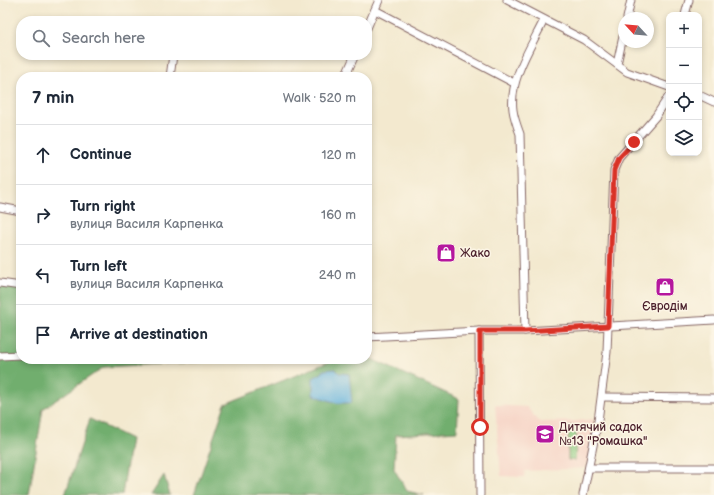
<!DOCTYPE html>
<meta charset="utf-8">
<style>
:root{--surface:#fff;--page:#f6f6f7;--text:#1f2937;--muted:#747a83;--line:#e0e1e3}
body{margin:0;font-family:"Balsamiq Sans",sans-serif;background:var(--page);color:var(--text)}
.controls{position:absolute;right:12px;top:12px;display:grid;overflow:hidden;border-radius:8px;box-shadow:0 2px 6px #0003}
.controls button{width:36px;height:36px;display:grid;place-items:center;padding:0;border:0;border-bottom:1px solid var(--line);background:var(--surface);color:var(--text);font:20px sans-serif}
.compass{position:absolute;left:618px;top:12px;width:36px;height:36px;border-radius:50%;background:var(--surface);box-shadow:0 2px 6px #0003;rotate:296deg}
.stop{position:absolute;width:12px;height:12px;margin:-9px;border:3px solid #d93025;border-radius:50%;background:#fff}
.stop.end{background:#d93025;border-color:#fff;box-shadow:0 1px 4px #0008}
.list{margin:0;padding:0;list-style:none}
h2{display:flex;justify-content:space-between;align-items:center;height:52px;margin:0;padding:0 16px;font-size:17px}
h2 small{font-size:13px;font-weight:400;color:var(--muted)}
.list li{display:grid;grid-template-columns:26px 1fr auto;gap:12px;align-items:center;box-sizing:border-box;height:60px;padding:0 16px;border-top:1px solid var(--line)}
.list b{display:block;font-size:15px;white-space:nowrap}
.list p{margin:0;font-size:13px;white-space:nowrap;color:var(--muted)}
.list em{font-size:13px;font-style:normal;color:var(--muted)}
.icon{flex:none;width:22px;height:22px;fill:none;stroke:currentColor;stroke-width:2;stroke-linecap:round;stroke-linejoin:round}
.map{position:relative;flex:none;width:714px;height:495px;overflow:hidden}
.search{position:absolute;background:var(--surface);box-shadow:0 2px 6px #0003;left:16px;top:16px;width:356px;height:44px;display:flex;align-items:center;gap:10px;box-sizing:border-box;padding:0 14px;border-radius:16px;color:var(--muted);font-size:15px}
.panel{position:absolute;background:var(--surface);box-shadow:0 2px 6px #0003;left:16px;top:72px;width:356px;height:292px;border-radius:16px}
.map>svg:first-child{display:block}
.built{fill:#f6d2c4}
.green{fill:#8cca80;stroke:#6b7456}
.forest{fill:#71ae6e;stroke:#5e664c}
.water{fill:#62b1dc;stroke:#566884}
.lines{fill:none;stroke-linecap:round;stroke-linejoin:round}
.minor-casing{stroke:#856664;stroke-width:9}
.minor{stroke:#fff;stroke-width:7}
.route{stroke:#d93025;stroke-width:5}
.labels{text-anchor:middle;stroke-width:3;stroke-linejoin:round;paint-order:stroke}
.poi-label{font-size:12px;fill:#4a1f2b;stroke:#fcf5e5;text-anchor:start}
</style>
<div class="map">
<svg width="714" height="495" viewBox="0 0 714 495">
<rect width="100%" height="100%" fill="#fcf5e5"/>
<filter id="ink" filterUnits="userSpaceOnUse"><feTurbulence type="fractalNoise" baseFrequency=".025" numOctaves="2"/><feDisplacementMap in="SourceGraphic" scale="8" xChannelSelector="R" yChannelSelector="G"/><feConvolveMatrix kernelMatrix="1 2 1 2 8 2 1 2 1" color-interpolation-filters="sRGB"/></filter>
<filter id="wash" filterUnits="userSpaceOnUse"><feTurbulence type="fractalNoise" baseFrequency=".012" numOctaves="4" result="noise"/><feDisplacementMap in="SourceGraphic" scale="16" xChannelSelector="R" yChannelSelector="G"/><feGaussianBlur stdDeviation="0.9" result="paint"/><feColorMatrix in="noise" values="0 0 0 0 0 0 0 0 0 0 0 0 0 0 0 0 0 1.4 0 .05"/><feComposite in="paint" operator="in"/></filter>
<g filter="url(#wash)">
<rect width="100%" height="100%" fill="#f3e9cf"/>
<polygon class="built" points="495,405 527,407 537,420 541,422 576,421 593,419 595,424 586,468 525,471 524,477 501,476"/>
<g class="green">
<polygon points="569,426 577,426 576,441 568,441"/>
<polygon points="568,445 576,445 575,460 568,460"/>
</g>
<g class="forest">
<polygon points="0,282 21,284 21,359 208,359 214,361 104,367 43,409 29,495 0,495"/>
<polygon points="367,357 459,399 457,431 396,435 394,469 407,491 424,495 194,495 225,404 336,359 367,359"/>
<polygon points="90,419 131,439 122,495 65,495"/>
<polygon points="164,475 170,495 151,495"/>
</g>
<polygon class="water" points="335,369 339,373 349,374 352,403 337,403 313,395 313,378 322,373 324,370"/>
</g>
<g filter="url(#ink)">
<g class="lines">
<defs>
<g id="minor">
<polyline points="507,0 584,40 627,72 669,87"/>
<polyline points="375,10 514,83"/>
<polyline points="685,15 689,0"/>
<polyline points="627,18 631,0"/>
<polyline points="367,28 379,0"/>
<polyline points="617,64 624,32"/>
<polyline points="170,77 173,55"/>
<polyline points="345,77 355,55"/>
<polyline points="699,95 714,102"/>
<polyline points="0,207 21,211"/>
<polyline points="0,283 21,286"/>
<polyline points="479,331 480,495"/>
<path d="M 525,331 L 520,134 C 517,126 514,118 513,110 C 509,79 531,47 544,20"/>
<polyline points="367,337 479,331 525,331 714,320"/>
<polyline points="0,356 21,355"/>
<polyline points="602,397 714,398"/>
<polyline points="589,468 714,468"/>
<polyline points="583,495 598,421 607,352 614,170 619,158 656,116 669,96"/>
</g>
</defs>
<use href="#minor" class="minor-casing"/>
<use href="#minor" class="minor"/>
</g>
</g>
<g class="lines" filter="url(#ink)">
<polyline class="route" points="480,427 480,331 525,331 608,326 614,170 619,158 634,142"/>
</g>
<defs>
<symbol id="shop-square" viewBox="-11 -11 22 22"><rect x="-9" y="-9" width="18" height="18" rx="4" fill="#b5179e" stroke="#fcf5e5"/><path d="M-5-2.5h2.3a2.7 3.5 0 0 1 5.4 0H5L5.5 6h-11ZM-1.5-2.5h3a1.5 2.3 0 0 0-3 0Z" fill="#fff"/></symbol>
<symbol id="school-square" viewBox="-11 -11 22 22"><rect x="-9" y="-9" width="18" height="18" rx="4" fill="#b5179e" stroke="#fcf5e5"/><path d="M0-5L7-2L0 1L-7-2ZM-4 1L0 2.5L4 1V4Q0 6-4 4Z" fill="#fff"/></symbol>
</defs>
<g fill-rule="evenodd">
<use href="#shop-square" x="435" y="242" width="22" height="22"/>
<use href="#shop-square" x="654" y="276" width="22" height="22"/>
<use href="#school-square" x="534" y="423" width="22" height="22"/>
</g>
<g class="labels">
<g class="poi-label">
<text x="460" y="257">Жако</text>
<text x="665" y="310" text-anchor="middle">Євродім</text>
<text x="559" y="431">Дитячий садок<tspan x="559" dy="14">№13 "Ромашка"</tspan></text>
</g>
</g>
</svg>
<div class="controls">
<button>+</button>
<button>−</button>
<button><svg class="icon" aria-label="locate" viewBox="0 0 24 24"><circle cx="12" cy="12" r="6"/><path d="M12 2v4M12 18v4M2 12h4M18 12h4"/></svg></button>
<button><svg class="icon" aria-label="layers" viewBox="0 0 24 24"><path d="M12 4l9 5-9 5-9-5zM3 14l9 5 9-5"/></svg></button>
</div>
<svg class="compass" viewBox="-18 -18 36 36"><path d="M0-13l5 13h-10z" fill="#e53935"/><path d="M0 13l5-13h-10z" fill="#747a83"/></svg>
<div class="stop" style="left:480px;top:427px"></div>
<div class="stop end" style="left:634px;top:142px"></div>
<div class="search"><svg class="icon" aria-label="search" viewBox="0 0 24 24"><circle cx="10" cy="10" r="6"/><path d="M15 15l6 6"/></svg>Search here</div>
<section class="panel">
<h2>7 min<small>Walk · 520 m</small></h2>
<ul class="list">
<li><svg class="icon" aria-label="ahead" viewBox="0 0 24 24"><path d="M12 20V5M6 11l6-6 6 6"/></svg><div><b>Continue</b></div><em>120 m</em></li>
<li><svg class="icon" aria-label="right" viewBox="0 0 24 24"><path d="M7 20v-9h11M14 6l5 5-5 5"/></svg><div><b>Turn right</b><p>вулиця Василя Карпенка</p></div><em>160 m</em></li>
<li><svg class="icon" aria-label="left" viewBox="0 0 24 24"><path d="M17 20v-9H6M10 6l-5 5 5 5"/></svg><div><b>Turn left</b><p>вулиця Василя Карпенка</p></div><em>240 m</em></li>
<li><svg class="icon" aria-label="arrive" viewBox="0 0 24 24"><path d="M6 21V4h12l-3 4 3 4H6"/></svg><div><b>Arrive at destination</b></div></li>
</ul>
</section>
</div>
